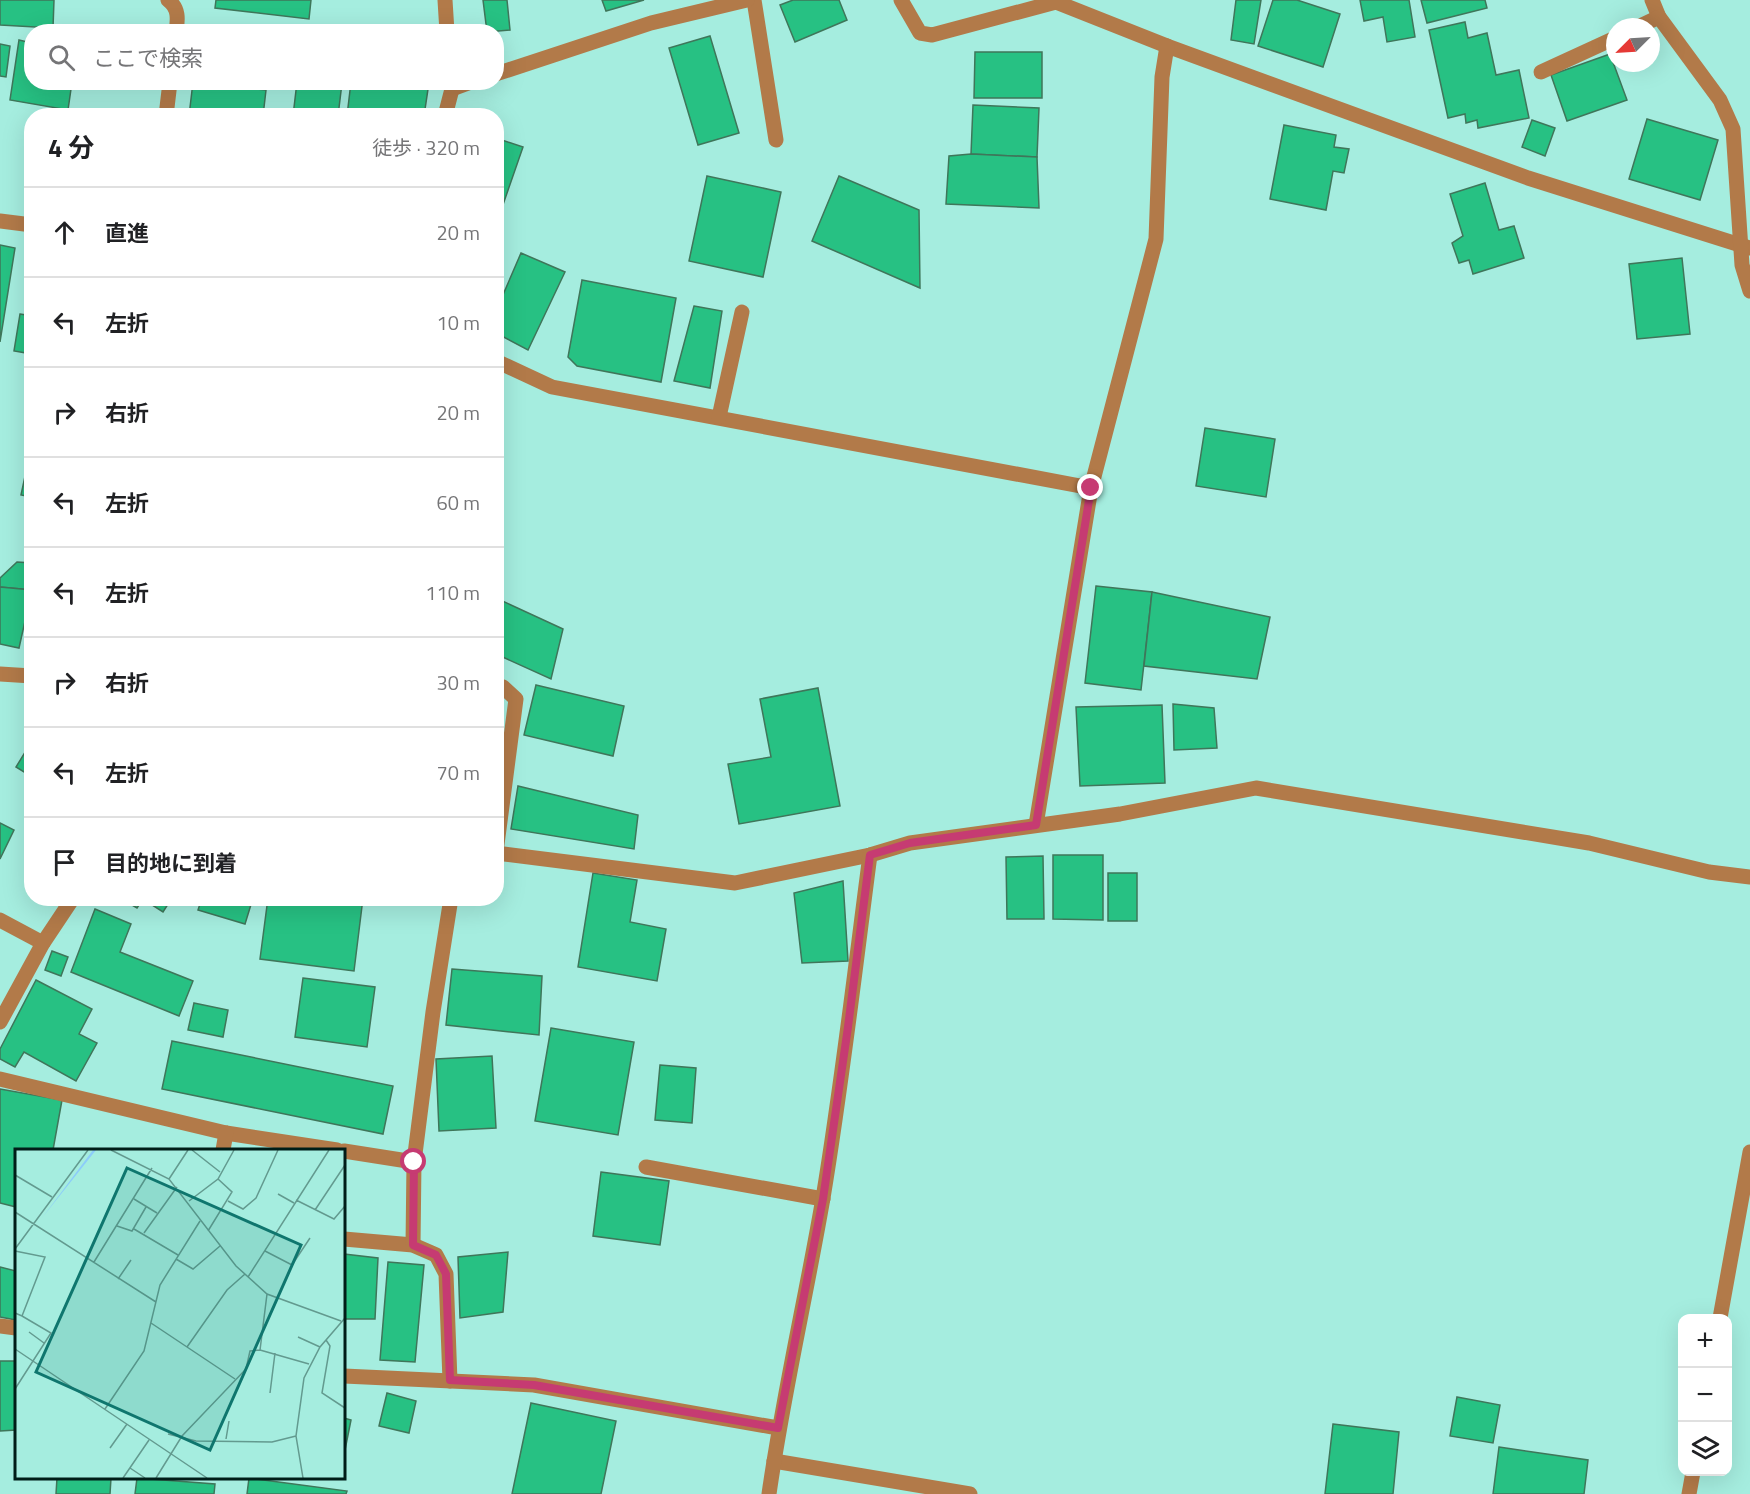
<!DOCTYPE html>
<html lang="ja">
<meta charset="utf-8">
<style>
:root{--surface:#fff;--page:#f6f6f6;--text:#202124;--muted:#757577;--line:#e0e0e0}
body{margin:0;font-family:"Titillium Web","Noto Sans JP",sans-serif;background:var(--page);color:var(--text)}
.controls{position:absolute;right:18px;bottom:18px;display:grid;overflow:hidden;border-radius:12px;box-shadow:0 6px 24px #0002}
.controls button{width:54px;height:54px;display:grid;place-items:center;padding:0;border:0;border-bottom:2px solid var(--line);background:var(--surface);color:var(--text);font:30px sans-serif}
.compass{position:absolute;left:1606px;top:18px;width:54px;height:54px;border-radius:50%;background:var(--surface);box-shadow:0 6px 24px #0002;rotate:246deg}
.stop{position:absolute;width:18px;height:18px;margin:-14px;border:4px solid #c63b72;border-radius:50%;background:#fff}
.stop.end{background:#c63b72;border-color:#fff;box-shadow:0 2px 6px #0008}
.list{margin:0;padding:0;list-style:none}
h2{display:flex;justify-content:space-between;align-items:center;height:78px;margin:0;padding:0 24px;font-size:26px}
h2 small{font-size:20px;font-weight:400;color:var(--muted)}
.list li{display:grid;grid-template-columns:39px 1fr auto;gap:18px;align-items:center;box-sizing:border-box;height:90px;padding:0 24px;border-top:2px solid var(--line)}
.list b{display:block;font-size:22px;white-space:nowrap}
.list em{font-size:20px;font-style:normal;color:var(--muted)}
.icon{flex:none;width:33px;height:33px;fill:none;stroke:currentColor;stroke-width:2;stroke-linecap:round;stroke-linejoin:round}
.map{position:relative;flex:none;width:1750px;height:1494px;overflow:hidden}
.search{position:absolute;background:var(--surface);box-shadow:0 6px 24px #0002;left:24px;top:24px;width:480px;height:66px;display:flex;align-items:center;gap:15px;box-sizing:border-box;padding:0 21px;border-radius:24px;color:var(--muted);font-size:22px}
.panel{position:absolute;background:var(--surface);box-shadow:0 6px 24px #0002;left:24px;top:108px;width:480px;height:798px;border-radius:24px}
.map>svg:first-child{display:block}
.building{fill:#27c183;stroke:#3f765a;stroke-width:1.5}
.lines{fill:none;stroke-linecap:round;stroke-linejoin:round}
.lane{stroke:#b27a49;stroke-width:15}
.street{stroke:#b27a49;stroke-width:15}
.route{stroke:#c63b72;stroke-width:8}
.inset-road{fill:none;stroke:#639a8f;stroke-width:1.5}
.view{fill:#0f766e;fill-opacity:0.15;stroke:#0f766e;stroke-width:3}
.inset-edge{fill:none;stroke:#001d18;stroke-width:3}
</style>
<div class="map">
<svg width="1750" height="1494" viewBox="0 0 1750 1494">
<rect width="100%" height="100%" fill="#a5eddf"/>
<g class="building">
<polygon points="0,0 54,0 53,28 0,25"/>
<polygon points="216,0 311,0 309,19 215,8"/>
<polygon points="483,0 507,0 510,30 487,32"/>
<polygon points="602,0 644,0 606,11"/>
<polygon points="793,0 839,0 847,20 795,42 780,5"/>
<polygon points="1236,0 1261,0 1254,44 1231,40"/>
<polygon points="1273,0 1297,0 1340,14 1323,67 1258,46"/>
<polygon points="1360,0 1409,0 1415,37 1387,42 1383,17 1364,21"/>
<polygon points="1421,0 1485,0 1487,8 1427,23"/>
<polygon points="1465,22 1468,38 1487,33 1496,75 1519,70 1529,118 1478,128 1477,120 1466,123 1465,114 1448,118 1429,30"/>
<polygon points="710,36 739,133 698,145 669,48"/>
<polygon points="19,40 32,43 32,82 72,82 68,110 10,100"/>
<polygon points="0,44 10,46 6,77 0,76"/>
<polygon points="975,52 1042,52 1042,98 974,98"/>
<polygon points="1610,54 1627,100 1567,121 1551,75"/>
<polygon points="193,82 266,90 263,116 189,116"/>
<polygon points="297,82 342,83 338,116 293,116"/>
<polygon points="351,82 389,82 428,89 424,116 347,116"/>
<polygon points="973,105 1039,108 1037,157 971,154"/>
<polygon points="125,110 126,116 79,115"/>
<polygon points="1647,119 1718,140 1700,200 1629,179"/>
<polygon points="1532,120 1555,128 1545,156 1522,147"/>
<polygon points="1284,125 1336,135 1334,147 1349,149 1344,173 1333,171 1326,210 1270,199"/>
<polygon points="496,138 523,147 498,219 496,219"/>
<polygon points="971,154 1037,157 1039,208 946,204 949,156"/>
<polygon points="707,176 781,192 763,277 689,261"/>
<polygon points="839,176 919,210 920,288 812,241"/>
<polygon points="1485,183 1499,230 1514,226 1524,258 1473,274 1469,260 1459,263 1452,243 1463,236 1450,194"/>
<polygon points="0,245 15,248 0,342"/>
<polygon points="521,253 565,272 528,350 496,333 496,311"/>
<polygon points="1682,258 1690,334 1637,339 1629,264"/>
<polygon points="582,280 676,298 661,382 577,366 568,357"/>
<polygon points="694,306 722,311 710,388 674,381"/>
<polygon points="20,314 32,316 32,354 14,351"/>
<polygon points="1205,428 1275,439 1266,497 1196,486"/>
<polygon points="32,444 32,497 21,495"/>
<polygon points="17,562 32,563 32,590 0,587 0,578"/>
<polygon points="1096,586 1152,592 1141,690 1085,683"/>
<polygon points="0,587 32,590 19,648 0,644"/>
<polygon points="1152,592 1270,617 1257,679 1144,666"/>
<polygon points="496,598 563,629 551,679 496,654"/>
<polygon points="536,685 624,706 613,756 524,735"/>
<polygon points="818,688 840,806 739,824 728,764 771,757 760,699"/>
<polygon points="1173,704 1214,708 1217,748 1174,750"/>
<polygon points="1162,705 1165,783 1080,786 1076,707"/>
<polygon points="32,741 32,777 16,767"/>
<polygon points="518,786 638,815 634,849 511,829"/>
<polygon points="0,823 14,830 0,859"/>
<polygon points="1053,855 1103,855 1103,920 1053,919"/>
<polygon points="1043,856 1044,919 1007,919 1006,857"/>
<polygon points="593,873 637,880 630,922 666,929 657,981 578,967"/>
<rect x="1108" y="873" width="29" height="48"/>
<polygon points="843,881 848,961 802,963 794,893"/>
<polygon points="120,898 172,898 163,912 143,899 137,908"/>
<polygon points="202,898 253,898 245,924 198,910"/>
<polygon points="268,898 363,898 354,971 260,959"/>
<polygon points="95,909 131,924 120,952 193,981 179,1016 71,972"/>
<polygon points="52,951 68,957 61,976 45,970"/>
<polygon points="452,969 542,976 539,1035 446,1025"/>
<polygon points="303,978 375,987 367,1047 295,1037"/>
<polygon points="36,980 92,1009 79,1034 97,1043 76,1081 24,1052 15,1067 0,1059 0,1049"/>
<polygon points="194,1003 228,1010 223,1037 188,1030"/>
<polygon points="551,1028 634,1042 618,1135 535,1121"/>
<polygon points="172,1041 393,1086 383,1134 162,1089"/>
<polygon points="492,1056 496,1128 439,1131 436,1059"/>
<polygon points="660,1065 696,1068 692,1123 655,1120"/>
<polygon points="0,1089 62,1100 53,1150 16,1150 16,1207 0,1203"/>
<polygon points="601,1172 669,1181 660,1245 593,1236"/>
<polygon points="508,1252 503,1312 460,1318 458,1257"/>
<polygon points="344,1254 378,1258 375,1319 344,1319"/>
<polygon points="388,1262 424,1265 415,1362 380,1360"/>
<polygon points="0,1267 16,1271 16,1320 0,1317"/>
<polygon points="0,1361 16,1361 16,1430 0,1431"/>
<polygon points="387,1393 416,1401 409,1433 379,1426"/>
<polygon points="1457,1397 1500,1405 1493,1443 1450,1436"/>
<polygon points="531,1403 616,1421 601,1494 512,1494"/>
<polygon points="344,1418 351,1420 344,1455"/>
<polygon points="1333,1424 1399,1432 1393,1494 1325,1494"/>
<polygon points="1499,1447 1588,1460 1584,1494 1493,1494"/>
<polygon points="57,1478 111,1478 110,1494 56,1494"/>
<polygon points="137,1478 215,1484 214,1494 135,1494"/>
<polygon points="249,1478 347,1491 346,1494 247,1494"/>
</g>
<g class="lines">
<polyline class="lane" points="774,1461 970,1494"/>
<g class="street">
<path d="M 168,0 C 179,8 178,19 176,32"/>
<polyline points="445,0 447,32"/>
<polyline points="754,0 776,140"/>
<polyline points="901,0 920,33 932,35 1056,2 1167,46 1528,178 1750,248"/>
<polyline points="1652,0 1659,17 1720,100 1733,129 1742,265 1750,291"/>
<polyline points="1638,27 1659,17"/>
<polyline points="1541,72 1615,38"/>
<polyline points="496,74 651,23 747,0"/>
<polyline points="452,89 471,82"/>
<polyline points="166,116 170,82"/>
<polyline points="445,116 452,89 452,82"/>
<polyline points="0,221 32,225"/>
<polyline points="496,361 552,387 1091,488"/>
<polyline points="719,417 742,312"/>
<polyline points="0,674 32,676"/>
<polyline points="496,685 503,687 516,699 496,852"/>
<polyline points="1036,825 1091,488 1156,239 1162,77 1167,46"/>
<polyline points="496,853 735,883 870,855 910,843 1120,814 1256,788 1589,843 1709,872 1750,877"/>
<polyline points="0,920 43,943"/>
<polyline points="0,1022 43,943 73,898"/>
<polyline points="0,1079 226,1133 337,1150"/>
<polyline points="223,1150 226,1133"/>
<polyline points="344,1151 414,1162"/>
<polyline points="646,1167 823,1199"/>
<polyline points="344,1239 413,1245 436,1255 446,1274 450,1381"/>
<polyline points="413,1245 414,1162 433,1012 451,898"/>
<polyline points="1720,1318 1750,1152"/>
<polyline points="0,1326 16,1328"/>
<polyline points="344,1376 534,1385 778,1428"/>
<path d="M 769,1494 C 783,1395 806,1297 823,1198 C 842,1084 855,969 870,855"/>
<polyline points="1689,1494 1693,1472"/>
</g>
</g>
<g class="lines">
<polyline class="route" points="414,1162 413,1245 436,1255 446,1274 450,1380 534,1385 778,1428 823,1199 848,1027 870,855 910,843 1036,825 1091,488"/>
</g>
<g transform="translate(15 1149)">
<rect width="330" height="330" fill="#a5eddf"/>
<path d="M 78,1 L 81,1 L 27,69 Z" fill="#8cccfa"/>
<path class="inset-road" d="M 96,1 L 154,30 L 221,117 L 252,145 L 326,172M 177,1 L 205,23M 0,26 L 37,48M 154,30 L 173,1M 263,45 L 279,54M 119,50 L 142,64M 281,51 L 319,70 L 330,57M 174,52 L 203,30 L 219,1M 213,52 L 228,60 L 241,49 L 263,1M 300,61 L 330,16M 0,63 L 141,153M 102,77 L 117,82 L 131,58M 119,80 L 163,106M 193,82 L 217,43 L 203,30M 129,84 L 162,38M 0,100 L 73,1M 0,102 L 30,108 L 7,167 L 0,164M 250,102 L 277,116 L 295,89M 161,110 L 178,120 L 205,97M 79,113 L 137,19M 233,128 L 314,1M 103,130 L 116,111M 136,174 L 220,230M 14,183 L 29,194M 283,188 L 305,198M 311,191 L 315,197 L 307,244 L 330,259M 172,198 L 212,141 L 230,125M 0,200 L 192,329M 245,201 L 294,215M 0,240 L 36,184 L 7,167M 255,244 L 260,204M 90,260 L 129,202 L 145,136 L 185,72M 153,285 L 181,292 L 257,293 L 281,287M 211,290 L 214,272M 95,299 L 112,275M 115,319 L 130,329M 108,329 L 134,291M 141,329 L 167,287 L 231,220 L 235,202 L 245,201 L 252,145M 288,329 L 281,287 L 289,229 L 305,198 L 330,169"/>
<path class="view" d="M 112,19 L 286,96 L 195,301 L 21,223 Z"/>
<rect width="330" height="330" class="inset-edge"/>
</g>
</svg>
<div class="controls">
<button>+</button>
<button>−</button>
<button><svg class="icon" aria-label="layers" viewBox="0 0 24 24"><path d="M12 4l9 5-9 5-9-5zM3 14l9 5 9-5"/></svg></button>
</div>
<svg class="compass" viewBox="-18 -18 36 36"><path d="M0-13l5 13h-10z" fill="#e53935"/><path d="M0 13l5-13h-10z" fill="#757577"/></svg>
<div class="stop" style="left:414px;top:1162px"></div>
<div class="stop end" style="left:1091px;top:488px"></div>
<div class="search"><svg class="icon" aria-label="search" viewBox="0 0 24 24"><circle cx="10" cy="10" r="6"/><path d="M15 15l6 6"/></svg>ここで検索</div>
<section class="panel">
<h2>4 分<small>徒歩 · 320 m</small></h2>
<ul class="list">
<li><svg class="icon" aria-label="ahead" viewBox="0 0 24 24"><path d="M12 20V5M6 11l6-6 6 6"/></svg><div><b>直進</b></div><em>20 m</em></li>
<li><svg class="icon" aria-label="left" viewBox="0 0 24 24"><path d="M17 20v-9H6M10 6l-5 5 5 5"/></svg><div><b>左折</b></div><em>10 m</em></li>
<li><svg class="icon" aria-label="right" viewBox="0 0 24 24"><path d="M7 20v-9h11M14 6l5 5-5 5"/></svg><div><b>右折</b></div><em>20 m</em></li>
<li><svg class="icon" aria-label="left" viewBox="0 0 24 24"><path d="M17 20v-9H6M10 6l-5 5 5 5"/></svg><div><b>左折</b></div><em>60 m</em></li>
<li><svg class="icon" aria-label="left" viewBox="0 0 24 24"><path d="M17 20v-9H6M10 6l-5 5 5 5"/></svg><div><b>左折</b></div><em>110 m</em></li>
<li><svg class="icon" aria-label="right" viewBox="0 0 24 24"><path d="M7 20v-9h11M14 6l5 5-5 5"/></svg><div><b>右折</b></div><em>30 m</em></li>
<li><svg class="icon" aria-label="left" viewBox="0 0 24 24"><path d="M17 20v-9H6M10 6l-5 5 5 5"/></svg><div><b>左折</b></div><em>70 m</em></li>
<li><svg class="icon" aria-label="arrive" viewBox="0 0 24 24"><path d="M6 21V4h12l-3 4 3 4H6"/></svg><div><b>目的地に到着</b></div></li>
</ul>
</section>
</div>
